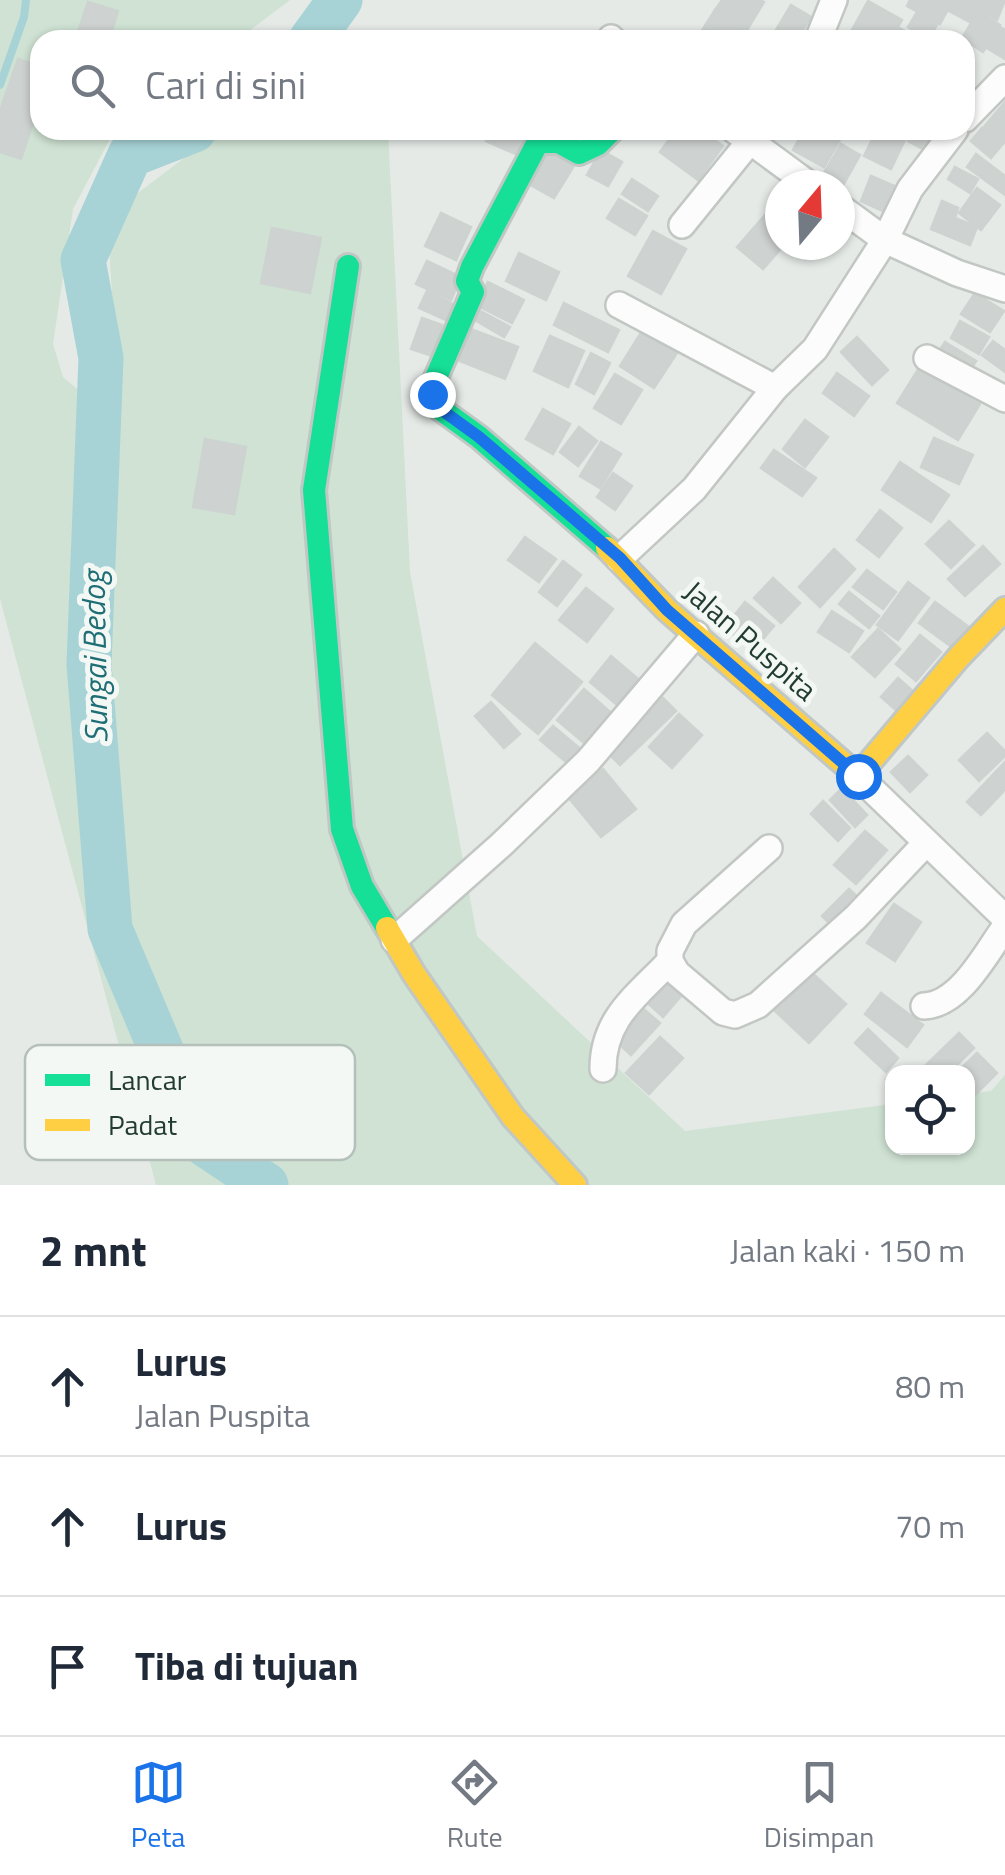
<!DOCTYPE html>
<html lang="id">
<meta charset="utf-8">
<style>
:root{--surface:#fff;--page:#f2f2f3;--text:#1f2937;--muted:#747a83;--line:#e0e1e3;--accent:#1a73e8}
body{margin:0;font-family:"Titillium Web",sans-serif;background:var(--page);color:var(--text)}
.controls{position:absolute;right:30px;bottom:30px;display:grid;overflow:hidden;border-radius:20px;box-shadow:0 2px 8px #0004}
.controls button{width:90px;height:90px;display:grid;place-items:center;padding:0;border:0;border-bottom:2px solid var(--line);background:var(--surface);color:var(--text);font:50px sans-serif}
.compass{position:absolute;left:765px;top:170px;width:90px;height:90px;border-radius:50%;background:var(--surface);box-shadow:0 2px 8px #0004;rotate:19deg}
.stop{position:absolute;width:30px;height:30px;margin:-22px;border:8px solid #1a73e8;border-radius:50%;background:#fff}
.stop.end{background:#1a73e8;border-color:#fff;box-shadow:0 2px 10px #0008}
.list{margin:0;padding:0;list-style:none}
h2{display:flex;justify-content:space-between;align-items:center;height:130px;margin:0;padding:0 40px;font-size:42px}
h2 small{font-size:32px;font-weight:400;color:var(--muted)}
.list li{display:grid;grid-template-columns:65px 1fr auto;gap:30px;align-items:center;box-sizing:border-box;height:140px;padding:0 40px;border-top:2px solid var(--line)}
.list b{display:block;font-size:38px;white-space:nowrap}
.list p{margin:0;font-size:32px;white-space:nowrap;color:var(--muted)}
.list em{font-size:32px;font-style:normal;color:var(--muted)}
.icon{flex:none;width:55px;height:55px;fill:none;stroke:currentColor;stroke-width:2;stroke-linecap:round;stroke-linejoin:round}
.map{position:relative;flex:none;width:1005px;height:1185px;overflow:hidden}
.search{position:absolute;background:var(--surface);box-shadow:0 2px 8px #0004;left:30px;right:30px;top:30px;height:110px;display:flex;align-items:center;gap:25px;box-sizing:border-box;padding:0 35px;border-radius:30px;color:var(--muted);font-size:38px}
.sheet{height:550px;background:var(--surface)}
nav{display:flex;justify-content:space-around;align-items:center;box-sizing:border-box;height:140px;border-top:2px solid var(--line);background:var(--surface);font-size:28px;color:var(--muted)}
nav a{display:grid;justify-items:center;gap:5px}
nav .on{color:var(--accent)}
.map>svg:first-child{display:block}
.green{fill:#cfe2d3}
.lines{fill:none;stroke-linecap:round;stroke-linejoin:round}
.stream{stroke:#a7d3d6;stroke-width:8}
.river{stroke:#a7d3d6;stroke-width:45}
.building{fill:#ced2d0;stroke:#cdd3d0;stroke-width:2.5}
.street-casing{stroke:#c2c7c4;stroke-width:30}
.fast-casing{stroke:#c0c7c4;stroke-width:28}
.slow-casing{stroke:#c0c7c4;stroke-width:28}
.street{stroke:#fbfcfb;stroke-width:25}
.fast{stroke:#16e098;stroke-width:22}
.slow{stroke:#ffcf43;stroke-width:22}
.route{stroke:#1a73e8;stroke-width:12}
.labels{text-anchor:middle;stroke-width:10;stroke-linejoin:round;paint-order:stroke}
.street-label{font-size:30px;fill:#233c33;stroke:#f3f8f5}
.water-label{font-size:32px;font-style:italic;fill:#206e75;stroke:#f3f8f5}
.key{fill:#f3f8f5;stroke:#b5c0bb;stroke-width:2.5}
.key-label{font-size:28px;fill:#233c33}
</style>
<div class="map">
<svg width="1005" height="1185" viewBox="0 0 1005 1185">
<rect width="100%" height="100%" fill="#e5eae7"/>
<polygon class="green" points="0,0 290,0 237,40 40,40 40,130 119,130 112,135 73,209 53,344 63,377 77,389 118,380 109,248 130,199 196,149 233,130 388,130 410,572 477,936 685,1131 892,1104 892,1148 968,1148 968,1094 991,1091 1005,1075 1005,1185 156,1185 0,599"/>
<g class="lines">
<polyline class="stream" points="0,85 24,17 26,0"/>
<g class="river">
<polyline points="311,40 340,0"/>
<polyline points="194,130 130,155 83,260 101,358 89,664 110,929 199,1140 266,1185"/>
</g>
</g>
<g class="building">
<polygon points="722,0 760,0 764,2 747,30 715,10"/>
<polygon points="910,0 953,0 940,24 907,6"/>
<polygon points="955,0 982,0 970,22 949,11"/>
<polygon points="984,0 1005,0 997,20 978,10"/>
<polygon points="868,1 902,20 898,27 921,40 847,39"/>
<polygon points="88,2 118,11 109,40 76,38"/>
<polygon points="791,5 811,17 797,40 780,40 773,35"/>
<polygon points="715,10 747,30 740,40 696,40"/>
<polygon points="917,12 937,25 928,39 908,27"/>
<polygon points="978,12 1000,25 983,52 962,38"/>
<polygon points="1000,27 1005,30 1005,59 987,48"/>
<polygon points="18,59 40,66 40,101 21,159 0,152 0,111"/>
<polygon points="1005,102 1005,142 1003,144 984,127"/>
<polygon points="982,128 1002,145 991,158 971,141"/>
<polygon points="491,130 532,130 520,156 486,141"/>
<polygon points="676,130 701,130 723,146 698,180 660,152"/>
<polygon points="804,130 826,130 841,138 824,167 793,150"/>
<polygon points="877,130 909,131 891,169 864,156"/>
<polygon points="914,130 946,130 932,154 908,141"/>
<polygon points="841,144 860,155 841,189 840,185 821,178"/>
<polygon points="552,146 577,161 554,198 529,184"/>
<polygon points="601,150 622,162 608,186 587,175"/>
<polygon points="976,154 1005,176 1005,195 967,167"/>
<polygon points="955,167 978,179 970,193 948,179"/>
<polygon points="871,176 906,191 894,216 861,201"/>
<polygon points="632,179 658,196 648,211 622,194"/>
<polygon points="977,188 1000,205 981,230 959,213"/>
<polygon points="619,199 647,216 635,235 607,218"/>
<polygon points="779,199 780,245 784,245 763,269 737,247"/>
<polygon points="942,201 958,208 955,218 977,227 970,245 931,229"/>
<polygon points="441,213 471,227 456,260 425,246"/>
<polygon points="272,228 321,238 310,293 261,283"/>
<polygon points="653,231 686,249 661,294 628,276"/>
<polygon points="519,253 559,272 546,300 506,281"/>
<polygon points="427,261 461,277 451,300 416,284"/>
<polygon points="488,282 524,300 512,323 476,305"/>
<polygon points="427,291 453,304 446,320 419,308"/>
<polygon points="975,293 1004,311 990,332 961,314"/>
<polygon points="564,303 619,330 608,352 554,325"/>
<polygon points="473,307 510,327 504,337 468,316"/>
<polygon points="422,318 442,325 432,356 411,349"/>
<polygon points="960,321 989,337 979,354 951,338"/>
<polygon points="468,328 518,347 505,379 455,359"/>
<polygon points="644,328 679,350 654,388 620,366"/>
<polygon points="550,336 584,351 568,387 534,371"/>
<polygon points="857,337 888,370 872,385 841,352"/>
<polygon points="993,341 1005,350 1005,372 982,355"/>
<polygon points="945,342 976,361 967,376 935,357"/>
<polygon points="591,353 610,363 594,394 576,384"/>
<polygon points="919,368 980,404 958,440 897,403"/>
<polygon points="837,373 869,396 854,416 823,393"/>
<polygon points="615,374 642,390 621,424 594,408"/>
<polygon points="543,409 570,424 553,454 526,439"/>
<polygon points="805,420 828,437 805,467 783,449"/>
<polygon points="579,427 597,441 578,466 560,452"/>
<polygon points="934,438 973,455 959,484 921,467"/>
<polygon points="205,439 246,447 234,514 193,507"/>
<polygon points="601,442 621,454 600,488 580,476"/>
<polygon points="774,450 816,478 802,496 761,468"/>
<polygon points="900,462 949,495 931,522 882,490"/>
<polygon points="613,473 632,486 615,510 597,497"/>
<polygon points="880,510 902,528 879,557 857,540"/>
<polygon points="949,521 974,545 951,568 926,544"/>
<polygon points="525,537 556,559 539,582 508,560"/>
<polygon points="983,546 1000,564 965,596 948,579"/>
<polygon points="834,549 855,569 820,607 799,587"/>
<polygon points="563,561 581,575 557,606 539,592"/>
<polygon points="867,570 896,592 883,609 853,587"/>
<polygon points="773,578 800,603 781,623 754,598"/>
<polygon points="908,582 929,598 898,640 877,625"/>
<polygon points="586,588 613,609 587,642 559,620"/>
<polygon points="849,592 879,616 869,628 839,604"/>
<polygon points="745,602 774,626 753,651 724,628"/>
<polygon points="935,602 973,630 957,651 919,623"/>
<polygon points="832,611 863,631 849,652 818,632"/>
<polygon points="878,629 900,649 875,677 852,657"/>
<polygon points="920,635 941,652 916,681 896,664"/>
<polygon points="535,643 582,682 538,734 492,695"/>
<polygon points="611,656 638,679 616,704 590,682"/>
<polygon points="898,678 915,693 898,712 881,697"/>
<polygon points="584,689 617,718 590,748 557,720"/>
<polygon points="663,698 676,711 620,765 608,753"/>
<polygon points="491,702 520,734 504,748 475,716"/>
<polygon points="679,714 702,735 672,768 649,747"/>
<polygon points="553,726 584,752 572,767 540,740"/>
<polygon points="987,733 1005,751 1005,756 979,781 959,760"/>
<polygon points="908,756 927,775 910,792 891,772"/>
<polygon points="1005,762 1005,789 1002,793 988,780"/>
<polygon points="603,769 636,809 601,837 568,797"/>
<polygon points="988,780 1002,793 981,815 967,802"/>
<polygon points="842,788 867,815 855,827 830,800"/>
<polygon points="823,801 850,828 838,841 811,814"/>
<polygon points="865,831 887,850 856,884 834,865"/>
<polygon points="849,889 863,902 836,930 822,916"/>
<polygon points="894,904 921,922 895,961 867,943"/>
<polygon points="666,969 688,988 663,1017 641,997"/>
<polygon points="812,973 846,1004 809,1043 775,1011"/>
<polygon points="881,993 923,1025 907,1047 865,1014"/>
<polygon points="640,1006 660,1023 631,1055 611,1037"/>
<polygon points="868,1029 898,1058 886,1072 855,1043"/>
<polygon points="959,1033 974,1048 950,1072 934,1072 926,1065"/>
<polygon points="660,1037 683,1058 649,1094 626,1073"/>
<polygon points="977,1053 997,1073 968,1102 968,1072 957,1072"/>
</g>
<g class="lines">
<defs>
<g id="street">
<polyline points="611,38 613,40"/>
<polyline points="818,40 834,0"/>
<polyline points="965,119 1005,78"/>
<polyline points="758,130 750,141 810,185"/>
<polyline points="840,207 885,240 957,273 1005,289"/>
<polyline points="682,225 750,141 734,130"/>
<polyline points="619,305 775,388"/>
<polyline points="927,358 1005,399"/>
<polyline points="619,559 694,489 775,388 815,349 885,240 910,189 955,130"/>
<polyline points="858,776 1005,918"/>
<polyline points="769,848 684,924 670,951 670,961 677,973 723,1012 735,1015 758,1005 856,917 926,843"/>
<polyline points="394,940 502,844 588,761 696,634"/>
<path d="M 924,1006 C 960,1005 986,953 1005,927"/>
<path d="M 603,1069 C 603,1018 637,996 670,961"/>
</g>
<g id="fast">
<polyline points="348,266 314,490 342,829 362,886 387,928"/>
<polyline points="607,548 479,437 432,403 435,380 473,292 467,281 472,267 538,142 559,142 579,153 598,144 612,130"/>
</g>
<g id="slow">
<polyline points="607,548 667,610 858,776 958,658 1005,609"/>
<polyline points="387,928 414,974 513,1117 575,1185"/>
</g>
</defs>
<use href="#street" class="street-casing"/>
<use href="#fast" class="fast-casing"/>
<use href="#slow" class="slow-casing"/>
<use href="#street" class="street"/>
<use href="#fast" class="fast"/>
<use href="#slow" class="slow"/>
</g>
<g class="lines">
<polyline class="route" points="432,394 432,403 479,437 620,558 667,610 858,776"/>
</g>
<g class="labels">
<g class="street-label">
<text transform="translate(750 641) rotate(41)" y="10">Jalan Puspita</text>
</g>
<g class="water-label">
<text transform="translate(95 657) rotate(-91)" y="11">Sungai Bedog</text>
</g>
</g>
<rect x="25" y="1045" width="330" height="115" rx="15" class="key"/>
<rect x="45" y="1074" width="45" height="12" fill="#16e098"/>
<rect x="45" y="1119" width="45" height="12" fill="#ffcf43"/>
<g class="key-label">
<text x="108" y="1090">Lancar</text>
<text x="108" y="1135">Padat</text>
</g>
</svg>
<div class="controls">
<button><svg class="icon" aria-label="locate" viewBox="0 0 24 24"><circle cx="12" cy="12" r="6"/><path d="M12 2v4M12 18v4M2 12h4M18 12h4"/></svg></button>
</div>
<svg class="compass" viewBox="-18 -18 36 36"><path d="M0-13l5 13h-10z" fill="#e53935"/><path d="M0 13l5-13h-10z" fill="#747a83"/></svg>
<div class="stop" style="left:858px;top:776px"></div>
<div class="stop end" style="left:432px;top:394px"></div>
<div class="search"><svg class="icon" aria-label="search" viewBox="0 0 24 24"><circle cx="10" cy="10" r="6"/><path d="M15 15l6 6"/></svg>Cari di sini</div>
</div>
<section class="sheet">
<h2>2 mnt<small>Jalan kaki · 150 m</small></h2>
<ul class="list">
<li><svg class="icon" aria-label="ahead" viewBox="0 0 24 24"><path d="M12 20V5M6 11l6-6 6 6"/></svg><div><b>Lurus</b><p>Jalan Puspita</p></div><em>80 m</em></li>
<li><svg class="icon" aria-label="ahead" viewBox="0 0 24 24"><path d="M12 20V5M6 11l6-6 6 6"/></svg><div><b>Lurus</b></div><em>70 m</em></li>
<li><svg class="icon" aria-label="arrive" viewBox="0 0 24 24"><path d="M6 21V4h12l-3 4 3 4H6"/></svg><div><b>Tiba di tujuan</b></div></li>
</ul>
</section>
<nav>
<a class="on"><svg class="icon" aria-label="map" viewBox="0 0 24 24"><path d="M3 6l6-2 6 2 6-2v14l-6 2-6-2-6 2zM9 4v14M15 6v14"/></svg>Peta</a>
<a><svg class="icon" aria-label="directions" viewBox="0 0 24 24"><path d="M12 3l9 9-9 9-9-9zM9 14v-3h6M13 9l2 2-2 2"/></svg>Rute</a>
<a><svg class="icon" aria-label="saved" viewBox="0 0 24 24"><path d="M7 4h10v16l-5-4-5 4z"/></svg>Disimpan</a>
</nav>
